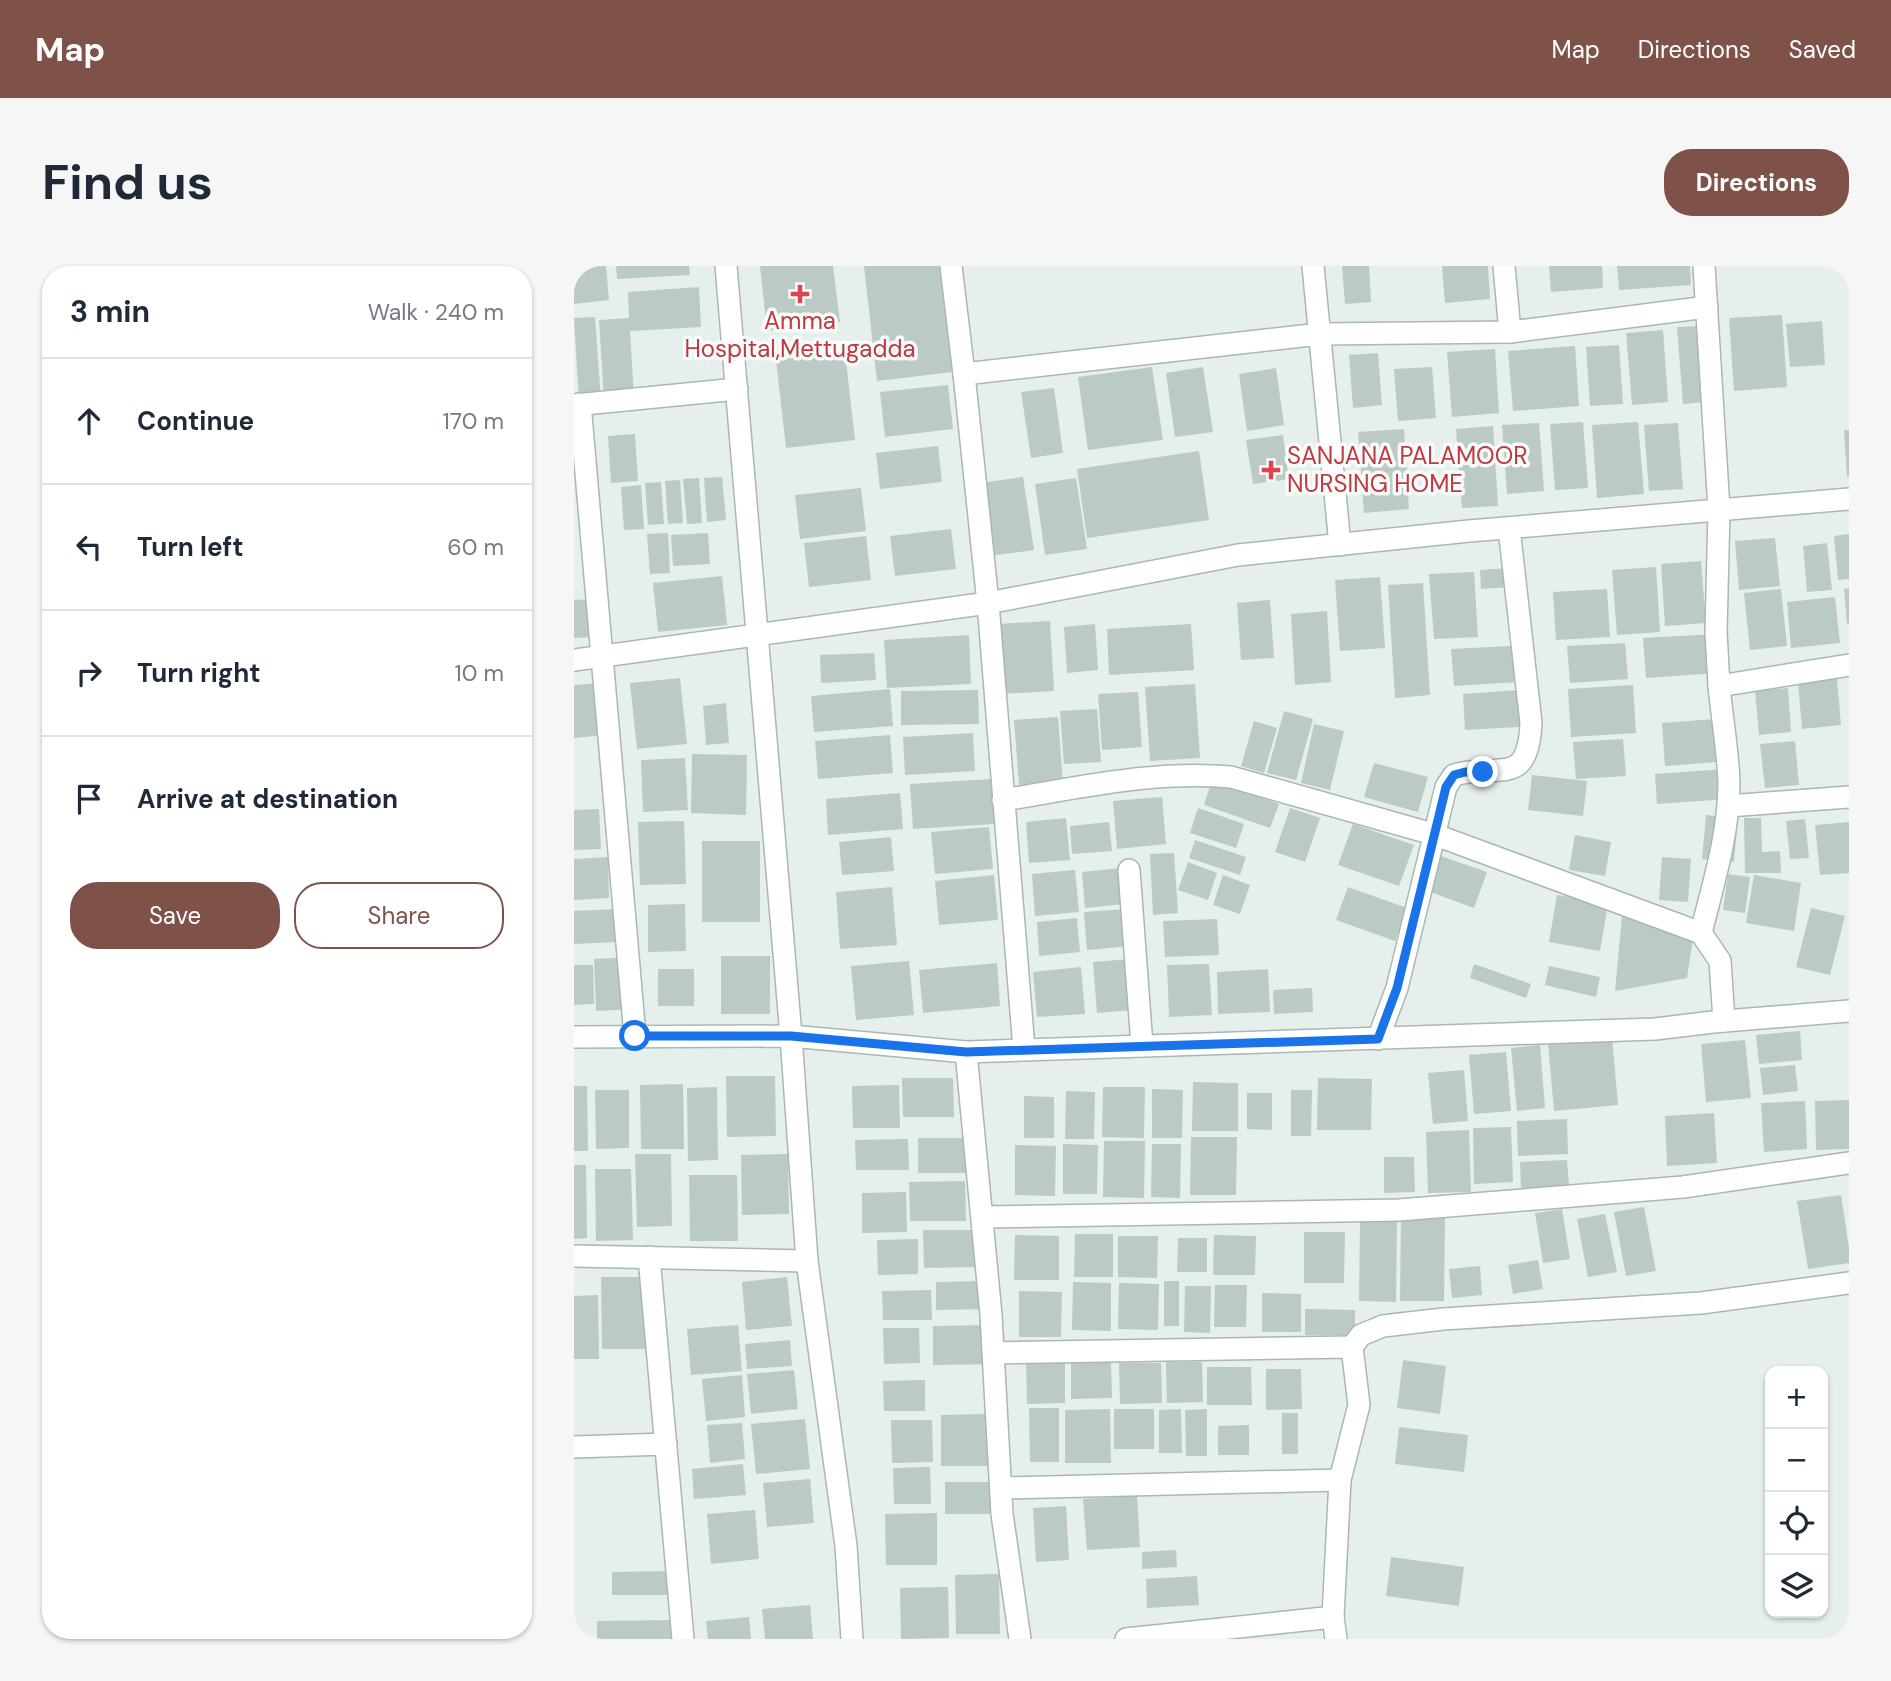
<!DOCTYPE html>
<meta charset="utf-8">
<style>
:root{--surface:#fff;--page:#f6f6f7;--text:#1f2937;--muted:#747a83;--line:#e0e1e3;--accent:#7f5249}
body{margin:0;font-family:"DM Sans",sans-serif;background:var(--page);color:var(--text)}
.controls{position:absolute;right:21px;bottom:21px;display:grid;overflow:hidden;border-radius:14px;box-shadow:0 2px 5px #0004}
.controls button{width:63px;height:63px;display:grid;place-items:center;padding:0;border:0;border-bottom:2px solid var(--line);background:var(--surface);color:var(--text);font:35px sans-serif}
.stop{position:absolute;width:21px;height:21px;margin:-16px;border:5px solid #1a73e8;border-radius:50%;background:#fff}
.stop.end{background:#1a73e8;border-color:#fff;box-shadow:0 2px 7px #0008}
.list{margin:0;padding:0;list-style:none}
h2{display:flex;justify-content:space-between;align-items:center;height:91px;margin:0;padding:0 28px;font-size:30px}
h2 small{font-size:23px;font-weight:400;color:var(--muted)}
.list li{display:grid;grid-template-columns:46px 1fr auto;gap:21px;align-items:center;box-sizing:border-box;height:126px;padding:0 28px;border-top:2px solid var(--line)}
.list b{display:block;font-size:26px;white-space:nowrap}
.list em{font-size:23px;font-style:normal;color:var(--muted)}
.actions{display:flex;gap:14px;padding:21px 28px}
.actions a{flex:1;padding:16px 0;border:2px solid var(--accent);border-radius:28px;text-align:center;font-size:24px;color:var(--accent)}
.actions .main{background:var(--accent);color:#fff}
.icon{flex:none;width:38px;height:38px;fill:none;stroke:currentColor;stroke-width:2;stroke-linecap:round;stroke-linejoin:round}
.map{position:relative;flex:none;width:1275px;height:1373px;overflow:hidden;border-radius:28px}
header{display:flex;align-items:center;gap:42px;box-sizing:border-box;height:98px;padding:0 35px;background:var(--accent);color:#fff}
header strong{font-size:33px}
nav{display:flex;gap:38px;margin-inline-start:auto;font-size:24px}
.intro{display:flex;align-items:center;justify-content:space-between;box-sizing:border-box;height:168px;padding:0 42px}
h1{margin:0;font-size:49px}
.button{padding:18px 32px;border-radius:28px;background:var(--accent);color:#fff;font-size:24px;font-weight:700}
main{display:flex;gap:42px;padding:0 42px}
aside{flex:1;background:var(--surface);border-radius:28px;box-shadow:0 2px 5px #0004}
.map>svg:first-child{display:block}
.building{fill:#bbcac4}
.lines{fill:none;stroke-linecap:round;stroke-linejoin:round}
.street-casing{stroke:#a8b8b2;stroke-width:24}
.street{stroke:#fff;stroke-width:21}
.route{stroke:#1a73e8;stroke-width:9}
.health-dot{fill:#e0444e;stroke:#f7fbf9;stroke-width:2.5}
.labels{text-anchor:middle;stroke-width:7;stroke-linejoin:round;paint-order:stroke}
.health-label{font-size:24px;fill:#be3a42;stroke:#f7fbf9}
</style>
<header>
<strong>Map</strong>
<nav><a>Map</a><a>Directions</a><a>Saved</a></nav>
</header>
<div class="intro"><h1>Find us</h1><a class="button">Directions</a></div>
<main>
<aside>
<h2>3 min<small>Walk · 240 m</small></h2>
<ul class="list">
<li><svg class="icon" aria-label="ahead" viewBox="0 0 24 24"><path d="M12 20V5M6 11l6-6 6 6"/></svg><div><b>Continue</b></div><em>170 m</em></li>
<li><svg class="icon" aria-label="left" viewBox="0 0 24 24"><path d="M17 20v-9H6M10 6l-5 5 5 5"/></svg><div><b>Turn left</b></div><em>60 m</em></li>
<li><svg class="icon" aria-label="right" viewBox="0 0 24 24"><path d="M7 20v-9h11M14 6l5 5-5 5"/></svg><div><b>Turn right</b></div><em>10 m</em></li>
<li><svg class="icon" aria-label="arrive" viewBox="0 0 24 24"><path d="M6 21V4h12l-3 4 3 4H6"/></svg><div><b>Arrive at destination</b></div></li>
</ul>
<div class="actions"><a class="main">Save</a><a>Share</a></div>
</aside>
<div class="map">
<svg width="1275" height="1373" viewBox="0 0 1275 1373">
<rect width="100%" height="100%" fill="#e6efeb"/>
<g class="building">
<polygon points="0,0 32,0 35,34 0,38"/>
<polygon points="42,0 115,0 116,9 43,13"/>
<polygon points="186,0 259,0 266,56 193,65"/>
<polygon points="290,0 367,0 379,106 303,115"/>
<polygon points="768,0 795,0 797,36 771,38"/>
<polygon points="868,0 914,0 916,33 871,37"/>
<polygon points="975,0 1028,0 1029,22 977,26"/>
<polygon points="1043,0 1116,0 1117,19 1045,24"/>
<polygon points="125,21 127,61 56,65 60,131 30,133 25,54 55,52 54,26"/>
<polygon points="1208,49 1213,121 1160,125 1155,52"/>
<polygon points="21,51 27,134 5,135 0,52"/>
<polygon points="1248,55 1251,99 1216,101 1212,58"/>
<polygon points="1127,60 1132,136 1109,138 1103,61"/>
<polygon points="1089,64 1094,136 1058,139 1052,67"/>
<polygon points="1045,79 1049,138 1016,140 1012,81"/>
<polygon points="1001,80 1005,140 939,145 934,85"/>
<polygon points="921,83 925,147 878,151 873,86"/>
<polygon points="271,86 281,174 212,182 202,94"/>
<polygon points="804,87 808,139 779,142 775,89"/>
<polygon points="578,101 589,174 514,184 504,111"/>
<polygon points="629,101 639,166 601,171 592,107"/>
<polygon points="858,101 862,152 824,155 820,103"/>
<polygon points="702,102 710,159 673,165 665,108"/>
<polygon points="374,119 379,163 311,171 306,126"/>
<polygon points="480,122 489,187 457,192 447,126"/>
<polygon points="1009,156 1014,222 981,224 976,158"/>
<polygon points="1064,156 1070,228 1023,232 1018,159"/>
<polygon points="965,157 970,225 933,228 928,159"/>
<polygon points="1104,157 1109,223 1075,225 1070,159"/>
<polygon points="919,160 924,240 888,242 882,163"/>
<polygon points="830,163 835,243 790,247 784,166"/>
<polygon points="1270,164 1275,164 1275,211 1273,211"/>
<polygon points="61,168 64,215 37,217 34,170"/>
<polygon points="709,169 715,213 679,218 672,174"/>
<polygon points="364,180 368,216 306,223 302,187"/>
<polygon points="625,185 635,254 513,272 503,203"/>
<polygon points="148,211 152,254 133,256 130,212"/>
<polygon points="449,211 460,284 416,290 406,217"/>
<polygon points="125,212 128,257 113,258 109,213"/>
<polygon points="502,212 513,283 471,289 461,218"/>
<polygon points="106,214 109,257 94,258 91,215"/>
<polygon points="87,216 90,258 74,259 71,217"/>
<polygon points="67,219 70,263 50,264 47,221"/>
<polygon points="287,222 292,265 226,273 221,229"/>
<polygon points="377,263 382,303 321,310 316,270"/>
<polygon points="94,267 96,307 76,308 73,268"/>
<polygon points="134,267 136,298 99,300 97,269"/>
<polygon points="1275,268 1275,313 1264,314 1260,270"/>
<polygon points="292,270 297,314 235,321 230,277"/>
<polygon points="1201,272 1206,320 1165,324 1161,275"/>
<polygon points="1253,277 1258,324 1233,326 1229,280"/>
<polygon points="1127,295 1132,357 1091,360 1087,298"/>
<polygon points="950,301 952,320 907,323 906,304"/>
<polygon points="1082,301 1086,366 1043,369 1038,304"/>
<polygon points="900,306 904,371 860,373 855,308"/>
<polygon points="148,310 153,359 84,366 79,317"/>
<polygon points="806,311 811,382 766,385 761,314"/>
<polygon points="849,317 856,429 821,432 814,319"/>
<polygon points="1275,322 1275,357 1273,358 1270,323"/>
<polygon points="1033,323 1036,371 982,374 979,326"/>
<polygon points="1207,323 1213,380 1176,384 1170,327"/>
<polygon points="1261,331 1266,377 1217,382 1213,336"/>
<polygon points="18,333 20,371 0,372 0,334"/>
<polygon points="696,334 700,392 667,394 663,337"/>
<polygon points="753,345 757,416 721,419 717,348"/>
<polygon points="476,355 480,425 429,428 424,358"/>
<polygon points="521,358 524,404 493,407 490,361"/>
<polygon points="617,358 620,404 535,409 533,363"/>
<polygon points="1142,368 1144,407 1072,412 1069,372"/>
<polygon points="395,369 397,418 313,422 310,374"/>
<polygon points="1051,377 1054,413 996,417 993,380"/>
<polygon points="955,379 958,415 880,420 877,383"/>
<polygon points="300,387 302,414 247,417 246,389"/>
<polygon points="106,412 113,478 63,483 56,417"/>
<polygon points="1263,412 1267,459 1228,463 1224,416"/>
<polygon points="25,417 30,469 0,472 0,419"/>
<polygon points="621,418 626,492 576,495 571,421"/>
<polygon points="1059,419 1062,467 997,471 994,423"/>
<polygon points="1214,422 1217,466 1185,469 1181,425"/>
<polygon points="316,423 319,460 240,466 237,430"/>
<polygon points="958,423 960,460 891,464 889,428"/>
<polygon points="404,424 405,458 327,459 327,425"/>
<polygon points="564,426 568,481 528,484 524,428"/>
<polygon points="152,437 155,477 132,479 129,440"/>
<polygon points="523,443 527,496 490,498 486,445"/>
<polygon points="710,445 739,453 722,514 693,507"/>
<polygon points="484,451 489,517 445,519 440,454"/>
<polygon points="1141,453 1144,496 1091,500 1088,457"/>
<polygon points="680,455 703,462 690,507 667,500"/>
<polygon points="740,458 770,465 756,524 727,517"/>
<polygon points="399,467 401,505 331,509 329,471"/>
<polygon points="316,469 319,507 244,513 241,475"/>
<polygon points="1049,473 1052,510 1002,513 999,476"/>
<polygon points="1221,475 1225,519 1191,522 1186,478"/>
<polygon points="118,488 173,489 172,549 117,547"/>
<polygon points="111,492 114,544 69,546 67,494"/>
<polygon points="800,497 854,511 844,546 790,531"/>
<polygon points="1152,503 1154,533 1083,538 1081,508"/>
<polygon points="958,509 1013,515 1009,550 954,544"/>
<polygon points="417,513 420,558 339,563 336,518"/>
<polygon points="638,514 705,538 696,562 630,539"/>
<polygon points="326,527 329,563 254,569 252,533"/>
<polygon points="588,531 592,578 543,583 539,535"/>
<polygon points="624,542 670,558 662,582 616,567"/>
<polygon points="716,542 746,552 731,596 701,586"/>
<polygon points="25,543 27,583 0,584 0,544"/>
<polygon points="1132,549 1164,552 1160,596 1128,593"/>
<polygon points="492,552 496,594 455,597 452,556"/>
<polygon points="1170,552 1187,552 1188,586 1206,585 1207,607 1171,607"/>
<polygon points="1231,553 1235,592 1216,593 1212,555"/>
<polygon points="110,555 112,618 66,619 64,556"/>
<polygon points="535,556 538,585 498,588 496,560"/>
<polygon points="1275,556 1275,607 1246,609 1241,559"/>
<polygon points="779,558 840,579 825,620 764,599"/>
<polygon points="415,561 419,603 361,608 357,566"/>
<polygon points="1001,569 1037,576 1031,610 995,604"/>
<polygon points="317,571 320,605 268,609 265,576"/>
<polygon points="621,574 672,591 666,609 615,592"/>
<rect x="128" y="575" width="58" height="81"/>
<polygon points="600,587 604,647 579,649 576,588"/>
<polygon points="864,589 913,606 900,642 851,624"/>
<polygon points="34,591 35,632 0,634 0,593"/>
<polygon points="1088,591 1117,593 1114,636 1085,634"/>
<polygon points="614,596 643,607 634,634 604,624"/>
<polygon points="557,601 560,637 511,642 508,606"/>
<polygon points="501,604 505,646 461,650 458,608"/>
<polygon points="1154,608 1176,611 1171,647 1149,644"/>
<polygon points="420,609 424,654 365,659 361,615"/>
<polygon points="649,609 676,619 666,648 639,639"/>
<polygon points="1180,609 1227,617 1220,665 1172,657"/>
<polygon points="318,621 323,679 266,683 262,626"/>
<polygon points="774,621 833,642 821,675 762,654"/>
<polygon points="983,629 1034,638 1026,685 975,676"/>
<polygon points="111,638 112,685 74,686 74,639"/>
<polygon points="566,642 569,679 513,684 510,646"/>
<polygon points="1237,642 1271,650 1256,709 1222,701"/>
<polygon points="42,643 44,676 0,678 0,645"/>
<polygon points="1048,650 1120,666 1113,712 1041,725"/>
<polygon points="503,652 506,686 465,690 463,656"/>
<polygon points="643,653 645,689 591,691 589,655"/>
<rect x="147" y="690" width="49" height="58"/>
<polygon points="58,691 60,743 22,745 20,693"/>
<polygon points="570,692 574,743 523,747 519,696"/>
<polygon points="335,695 340,749 282,754 277,700"/>
<polygon points="423,697 426,740 349,747 345,704"/>
<polygon points="635,698 638,749 595,751 593,699"/>
<polygon points="900,698 957,718 952,732 896,712"/>
<polygon points="0,699 19,699 20,738 0,739"/>
<polygon points="975,700 1026,711 1022,731 971,719"/>
<polygon points="507,701 511,748 463,751 459,706"/>
<rect x="84" y="703" width="36" height="37"/>
<polygon points="694,703 696,746 644,748 643,706"/>
<polygon points="738,722 739,746 700,748 699,724"/>
<polygon points="1226,765 1228,794 1185,798 1182,769"/>
<polygon points="1038,771 1044,839 980,845 974,777"/>
<polygon points="1171,774 1177,832 1132,836 1127,778"/>
<polygon points="966,779 971,842 943,845 937,782"/>
<polygon points="932,786 937,845 900,848 895,789"/>
<polygon points="1221,799 1224,825 1189,829 1186,802"/>
<polygon points="890,804 894,855 859,858 854,807"/>
<polygon points="152,810 201,810 202,870 153,871"/>
<polygon points="328,812 379,812 380,851 329,851"/>
<polygon points="744,812 798,813 797,864 743,864"/>
<polygon points="619,816 664,817 664,865 618,865"/>
<polygon points="109,818 110,883 67,883 66,819"/>
<polygon points="325,819 326,862 279,862 278,820"/>
<polygon points="0,820 13,820 14,885 0,885"/>
<polygon points="143,821 144,894 114,895 113,822"/>
<polygon points="529,821 571,821 570,872 528,871"/>
<polygon points="578,823 609,824 608,872 578,872"/>
<polygon points="21,824 55,824 55,882 22,883"/>
<polygon points="717,824 738,824 737,870 717,870"/>
<polygon points="492,825 521,826 520,873 491,873"/>
<polygon points="673,827 698,827 698,864 673,863"/>
<polygon points="450,830 480,831 480,872 450,872"/>
<polygon points="1275,834 1275,883 1242,884 1241,835"/>
<polygon points="1231,835 1233,883 1190,886 1187,837"/>
<polygon points="1140,847 1143,897 1093,900 1091,850"/>
<polygon points="993,853 994,888 944,890 943,855"/>
<polygon points="937,861 939,916 900,918 899,862"/>
<polygon points="895,864 897,926 854,927 852,866"/>
<polygon points="617,871 663,871 662,929 616,929"/>
<polygon points="344,872 391,872 392,907 344,907"/>
<polygon points="334,873 335,904 282,904 281,874"/>
<polygon points="530,875 571,875 570,932 529,931"/>
<polygon points="489,878 524,879 523,928 489,928"/>
<polygon points="578,878 607,878 606,932 577,931"/>
<polygon points="441,879 482,880 481,930 441,929"/>
<polygon points="61,888 97,888 98,960 63,961"/>
<polygon points="214,888 215,948 168,949 167,889"/>
<polygon points="810,891 840,891 841,926 810,927"/>
<polygon points="993,894 995,920 947,922 946,896"/>
<polygon points="0,899 12,899 13,972 0,973"/>
<polygon points="21,903 57,903 59,974 22,975"/>
<polygon points="115,909 163,909 164,975 116,975"/>
<polygon points="391,915 392,955 336,955 335,916"/>
<polygon points="332,926 333,966 288,967 288,927"/>
<polygon points="1267,929 1275,982 1275,997 1234,1003 1223,935"/>
<polygon points="1070,941 1082,1005 1052,1010 1040,946"/>
<polygon points="988,943 996,993 969,997 961,947"/>
<polygon points="827,947 871,947 870,1035 826,1035"/>
<polygon points="1031,948 1043,1006 1014,1011 1003,953"/>
<polygon points="786,953 823,953 822,1036 785,1035"/>
<polygon points="349,964 400,964 401,1001 350,1002"/>
<polygon points="730,966 771,966 770,1017 730,1017"/>
<polygon points="501,968 539,968 539,1011 500,1011"/>
<polygon points="441,969 485,970 485,1014 440,1014"/>
<polygon points="640,969 682,970 681,1009 639,1009"/>
<polygon points="544,970 584,970 583,1012 544,1011"/>
<polygon points="604,972 633,972 633,1006 603,1006"/>
<polygon points="344,973 344,1008 304,1009 303,974"/>
<polygon points="964,994 969,1023 939,1028 934,999"/>
<polygon points="906,1000 908,1029 878,1032 875,1003"/>
<polygon points="27,1011 72,1011 74,1083 28,1083"/>
<polygon points="213,1011 218,1060 172,1064 168,1016"/>
<polygon points="410,1015 410,1043 362,1044 362,1016"/>
<rect x="590" y="1015" width="15" height="45"/>
<polygon points="499,1016 537,1017 537,1065 498,1064"/>
<polygon points="545,1017 585,1018 584,1064 544,1063"/>
<polygon points="641,1019 673,1019 672,1061 640,1061"/>
<polygon points="611,1020 637,1020 636,1067 610,1066"/>
<polygon points="357,1024 358,1054 309,1054 308,1025"/>
<polygon points="445,1025 488,1026 487,1071 445,1071"/>
<polygon points="688,1027 727,1028 727,1066 688,1066"/>
<polygon points="24,1029 25,1093 0,1093 0,1030"/>
<polygon points="731,1043 781,1044 781,1069 731,1069"/>
<polygon points="164,1059 168,1105 117,1109 113,1063"/>
<polygon points="425,1059 425,1098 359,1099 359,1060"/>
<polygon points="309,1062 345,1062 346,1097 310,1098"/>
<polygon points="216,1074 218,1100 173,1103 171,1078"/>
<polygon points="452,1094 491,1094 491,1137 453,1138"/>
<polygon points="829,1094 872,1100 866,1148 823,1142"/>
<polygon points="592,1096 628,1096 629,1136 593,1137"/>
<polygon points="497,1097 537,1097 538,1132 497,1133"/>
<polygon points="545,1097 587,1097 588,1137 546,1138"/>
<polygon points="633,1101 677,1101 678,1139 633,1139"/>
<polygon points="692,1103 727,1103 728,1143 692,1144"/>
<polygon points="220,1104 224,1143 177,1148 173,1108"/>
<polygon points="168,1109 171,1151 132,1155 128,1113"/>
<polygon points="351,1114 351,1145 310,1145 309,1115"/>
<polygon points="455,1142 485,1142 485,1196 456,1196"/>
<polygon points="536,1143 537,1197 491,1197 491,1144"/>
<rect x="540" y="1143" width="40" height="40"/>
<polygon points="607,1143 608,1187 585,1187 585,1144"/>
<polygon points="633,1143 633,1190 612,1190 611,1144"/>
<rect x="708" y="1147" width="16" height="41"/>
<polygon points="414,1148 415,1200 367,1200 367,1149"/>
<polygon points="231,1153 236,1203 182,1208 177,1158"/>
<polygon points="317,1154 358,1154 359,1196 318,1197"/>
<polygon points="168,1157 171,1193 136,1197 133,1159"/>
<polygon points="675,1159 675,1189 644,1189 644,1160"/>
<polygon points="825,1161 894,1169 890,1206 821,1198"/>
<polygon points="169,1198 172,1229 120,1233 118,1203"/>
<polygon points="356,1201 357,1238 320,1238 319,1202"/>
<polygon points="236,1213 240,1257 193,1261 189,1217"/>
<polygon points="371,1216 423,1216 424,1248 371,1248"/>
<polygon points="563,1230 566,1281 513,1284 509,1233"/>
<polygon points="492,1240 495,1294 462,1296 459,1242"/>
<polygon points="181,1244 185,1293 137,1298 133,1248"/>
<polygon points="363,1247 363,1299 312,1299 311,1248"/>
<polygon points="602,1284 603,1301 568,1303 568,1286"/>
<polygon points="817,1291 890,1301 885,1340 812,1330"/>
<polygon points="101,1305 102,1329 38,1329 38,1306"/>
<polygon points="425,1308 426,1368 382,1368 381,1309"/>
<polygon points="623,1310 625,1339 573,1342 572,1313"/>
<polygon points="374,1321 375,1372 327,1373 326,1322"/>
<polygon points="236,1339 239,1373 191,1373 188,1343"/>
<polygon points="175,1351 177,1373 134,1373 132,1355"/>
<polygon points="99,1354 99,1373 23,1373 23,1355"/>
</g>
<g class="lines">
<defs>
<g id="street">
<polyline points="377,0 390,108"/>
<polyline points="739,0 766,279"/>
<polyline points="930,0 936,66 1133,41"/>
<polyline points="1130,0 1145,244 1142,366 1145,420 1275,399"/>
<polyline points="6,138 61,770"/>
<polyline points="0,139 163,123"/>
<polyline points="0,394 414,337 664,289 895,265 1275,233"/>
<path d="M 429,534 C 504,522 580,504 657,511 L 859,568 L 1127,667 L 1146,695 L 1150,755"/>
<polyline points="1154,540 1275,531"/>
<polyline points="555,604 568,780"/>
<path d="M 1127,667 C 1139,618 1155,568 1155,517 C 1154,485 1148,452 1145,420"/>
<polyline points="0,771 217,770 392,786 1081,763 1139,756 1275,745"/>
<path d="M 804,773 L 823,722 L 872,521 L 880,509 C 925,496 954,523 957,457 L 935,262"/>
<polyline points="450,783 414,337 390,108 746,68 936,66"/>
<polyline points="392,786 417,1049 428,1248 446,1373"/>
<polyline points="408,951 825,944 1109,921 1275,897"/>
<polyline points="0,990 233,995 217,770 152,0"/>
<polyline points="75,991 109,1373"/>
<polyline points="233,995 272,1280 278,1373"/>
<polyline points="778,1081 787,1069 809,1060 869,1053 1127,1037 1275,1017"/>
<polyline points="419,1087 778,1081 785,1139 766,1214 759,1351"/>
<polyline points="0,1181 92,1178"/>
<polyline points="427,1222 766,1214"/>
<polyline points="552,1373 759,1351 762,1373"/>
</g>
</defs>
<use href="#street" class="street-casing"/>
<use href="#street" class="street"/>
</g>
<g class="lines">
<polyline class="route" points="61,770 217,770 392,786 804,773 823,722 872,521 880,509 891,506 909,506"/>
</g>
<g class="health-dot">
<path d="M222.5 17.5h7v7h7v7h-7v7h-7v-7h-7v-7h7z"/>
<path d="M693.5 193.5h7v7h7v7h-7v7h-7v-7h-7v-7h7z"/>
</g>
<g class="labels">
<g class="health-label">
<text x="226" y="63">Amma<tspan x="226" dy="28">Hospital,Mettugadda</tspan></text>
<text x="713" y="198" text-anchor="start">SANJANA PALAMOOR<tspan x="713" dy="28">NURSING HOME</tspan></text>
</g>
</g>
</svg>
<div class="controls">
<button>+</button>
<button>−</button>
<button><svg class="icon" aria-label="locate" viewBox="0 0 24 24"><circle cx="12" cy="12" r="6"/><path d="M12 2v4M12 18v4M2 12h4M18 12h4"/></svg></button>
<button><svg class="icon" aria-label="layers" viewBox="0 0 24 24"><path d="M12 4l9 5-9 5-9-5zM3 14l9 5 9-5"/></svg></button>
</div>
<div class="stop" style="left:61px;top:770px"></div>
<div class="stop end" style="left:909px;top:506px"></div>
</div>
</main>
